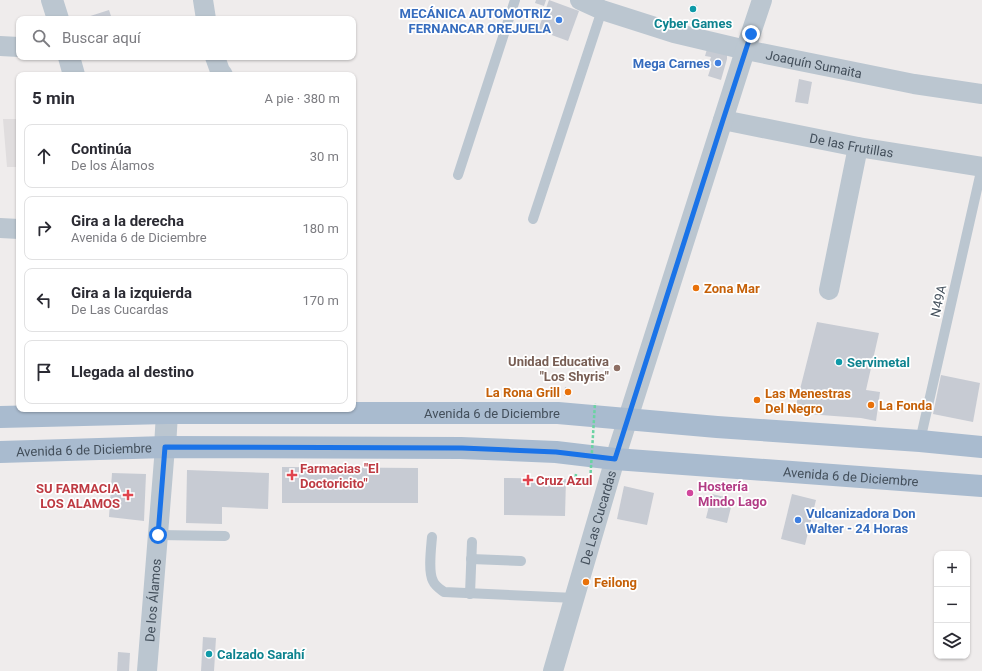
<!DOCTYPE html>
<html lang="es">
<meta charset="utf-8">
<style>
:root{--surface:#fff;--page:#f7f7f7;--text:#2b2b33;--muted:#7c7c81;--line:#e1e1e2}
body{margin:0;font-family:Roboto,sans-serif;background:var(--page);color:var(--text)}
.controls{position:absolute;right:12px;bottom:12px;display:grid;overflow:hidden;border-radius:8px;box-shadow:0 1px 3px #0004}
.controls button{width:36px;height:36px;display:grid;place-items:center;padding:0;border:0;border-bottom:1px solid var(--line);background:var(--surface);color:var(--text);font:20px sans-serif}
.stop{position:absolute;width:12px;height:12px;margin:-9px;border:3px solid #1a73e8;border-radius:50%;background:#fff}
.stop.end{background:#1a73e8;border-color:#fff;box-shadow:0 1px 4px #0008}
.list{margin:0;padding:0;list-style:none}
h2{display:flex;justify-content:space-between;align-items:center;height:52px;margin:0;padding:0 16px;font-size:17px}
h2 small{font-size:13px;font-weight:400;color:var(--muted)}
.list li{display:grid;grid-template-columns:26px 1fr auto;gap:12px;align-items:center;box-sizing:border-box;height:64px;margin:0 8px 8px;padding:0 8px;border:1px solid var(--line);border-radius:8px}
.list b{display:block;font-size:15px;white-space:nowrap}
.list p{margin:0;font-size:13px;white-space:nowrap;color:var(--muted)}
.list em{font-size:13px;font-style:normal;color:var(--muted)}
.icon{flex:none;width:22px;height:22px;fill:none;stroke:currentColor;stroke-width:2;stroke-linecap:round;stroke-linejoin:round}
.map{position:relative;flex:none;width:982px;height:671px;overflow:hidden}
.search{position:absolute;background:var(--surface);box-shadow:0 1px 3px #0004;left:16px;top:16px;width:340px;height:44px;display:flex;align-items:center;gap:10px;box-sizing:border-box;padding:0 14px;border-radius:8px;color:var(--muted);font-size:15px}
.panel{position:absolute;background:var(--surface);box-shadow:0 1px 3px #0004;left:16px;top:72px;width:340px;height:340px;border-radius:8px}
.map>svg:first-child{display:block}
.education{fill:#e0ddde}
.building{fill:#c7cbd3}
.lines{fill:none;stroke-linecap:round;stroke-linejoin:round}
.path{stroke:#6ad3a2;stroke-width:2.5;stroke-dasharray:3 2;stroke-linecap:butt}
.service{stroke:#bbc6d0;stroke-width:10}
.minor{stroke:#bbc6d0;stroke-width:20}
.tertiary{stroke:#bbc6d0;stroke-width:22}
.primary{stroke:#a9bbcf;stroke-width:22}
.path-bridge{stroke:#6ad3a2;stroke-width:2.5;stroke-dasharray:3 2;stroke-linecap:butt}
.route{stroke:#1a73e8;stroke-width:5}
.culture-dot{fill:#0f9aa8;stroke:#fff;stroke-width:1.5}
.shop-dot{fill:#3f7fe0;stroke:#fff;stroke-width:1.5}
.food-dot{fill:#e8710a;stroke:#fff;stroke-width:1.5}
.education-dot{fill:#8d6e63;stroke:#fff;stroke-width:1.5}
.health-dot{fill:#e0444e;stroke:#fff;stroke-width:1.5}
.hotel-dot{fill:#d1479c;stroke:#fff;stroke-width:1.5}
.labels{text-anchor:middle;stroke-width:3.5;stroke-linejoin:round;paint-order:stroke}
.shop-label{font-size:13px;font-weight:bold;fill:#366cbe;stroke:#fff;text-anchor:end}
.culture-label{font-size:13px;font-weight:bold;fill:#0d838f;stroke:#fff;text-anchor:start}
.street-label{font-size:13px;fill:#434f5b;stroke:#fff}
.food-label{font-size:13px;font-weight:bold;fill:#c56008;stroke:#fff;text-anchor:start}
.education-label{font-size:13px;font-weight:bold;fill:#785e54;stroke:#fff;text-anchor:end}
.health-label{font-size:13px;font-weight:bold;fill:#be3a42;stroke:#fff;text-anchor:start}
.hotel-label{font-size:13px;font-weight:bold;fill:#b23c85;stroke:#fff;text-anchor:start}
</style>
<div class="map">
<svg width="982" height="671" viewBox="0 0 982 671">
<rect width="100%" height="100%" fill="#efecec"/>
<polygon class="education" points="3,119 19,119 19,167 7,167"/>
<g class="building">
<polygon points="536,0 546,0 544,6 535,3"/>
<polygon points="549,0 579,11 568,41 538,30"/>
<polygon points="692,4 697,5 695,14 689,12"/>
<polygon points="109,10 112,19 81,19"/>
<polygon points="707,49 727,55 727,59 721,80 708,76 711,67 708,66 711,57 705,56"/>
<polygon points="799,79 812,82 808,104 795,102"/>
<polygon points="817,322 879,333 866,390 880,392 876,421 861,418 794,413"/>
<polygon points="941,375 980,383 973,422 933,414"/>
<polygon points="565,387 571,388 571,396 564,396"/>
<polygon points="282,467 418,468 418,503 282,503"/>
<polygon points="187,470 269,473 268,509 222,507 222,524 186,523"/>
<polygon points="112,473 146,474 144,521 109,517"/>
<polygon points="504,478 566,479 565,516 504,515"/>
<polygon points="624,486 654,493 647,525 617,519"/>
<polygon points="712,494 733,499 727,523 706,518"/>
<polygon points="792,494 816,500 805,545 781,539"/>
<polygon points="203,637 216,638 214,671 201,671"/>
<polygon points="118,652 130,653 129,671 117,671"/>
</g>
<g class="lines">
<polyline class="path" points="576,474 575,482 590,483"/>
<g class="service">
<polyline points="458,175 515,0"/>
<polyline points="533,219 602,10"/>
<polyline points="920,441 982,167"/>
<polyline points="158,535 225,536"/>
<path d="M 432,537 C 431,549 428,572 433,581 C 435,586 440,589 444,592 L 575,598"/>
<polyline points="471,559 521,561"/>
<polyline points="470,594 472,542"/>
</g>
<g class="minor">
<polyline points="203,0 206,19"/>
<path id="s1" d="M 580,0 L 602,10 L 674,33 L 746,50 L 914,84 L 982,94"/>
<polyline points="0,46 19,47"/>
<polyline points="215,57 220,71 223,75"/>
<path id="s2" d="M 723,120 L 858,147 L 982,167"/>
<polyline points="0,228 19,229"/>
<polyline points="829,290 858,147"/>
<path id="s3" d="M 147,671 L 165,447"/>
<path id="s4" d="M 553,671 L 615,459 L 743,57 L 762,0"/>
</g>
<g class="tertiary">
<polyline points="52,0 58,19"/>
<polyline points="69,57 74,75"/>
<polyline points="165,447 167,413 166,409"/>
</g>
<g class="primary">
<path id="s5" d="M 0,417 L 167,413 L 558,413 L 717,427 L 920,441 L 982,447"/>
<path id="s6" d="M 0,452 L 165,447 L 461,448 L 556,452 L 615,459 L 982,486"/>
</g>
<polyline class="path-bridge" points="590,483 595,403"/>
</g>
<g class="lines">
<polyline class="route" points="158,535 165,447 462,448 556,452 615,459 723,120 751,34"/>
</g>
<g class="culture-dot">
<circle cx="693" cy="9" r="4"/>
<circle cx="839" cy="362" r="4"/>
<circle cx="209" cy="654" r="4"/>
</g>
<g class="shop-dot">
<circle cx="559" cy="20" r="4"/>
<circle cx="718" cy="63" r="4"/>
<circle cx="798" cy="520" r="4"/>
</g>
<g class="food-dot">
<circle cx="696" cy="288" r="4"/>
<circle cx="568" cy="392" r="4"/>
<circle cx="757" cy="400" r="4"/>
<circle cx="871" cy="405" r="4"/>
<circle cx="586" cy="582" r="4"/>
</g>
<circle class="education-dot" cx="617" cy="368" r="4"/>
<g class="health-dot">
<path d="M290 469h4v4h4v4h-4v4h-4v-4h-4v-4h4z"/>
<path d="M526 474h4v4h4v4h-4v4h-4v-4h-4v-4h4z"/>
<path d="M126 489h4v4h4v4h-4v4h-4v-4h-4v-4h4z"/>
</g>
<circle class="hotel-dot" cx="690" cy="493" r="4"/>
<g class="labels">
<g class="shop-label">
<text x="551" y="18">MECÁNICA AUTOMOTRIZ<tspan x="551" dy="15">FERNANCAR OREJUELA</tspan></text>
<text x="710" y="68">Mega Carnes</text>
<text x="806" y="518" text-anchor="start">Vulcanizadora Don<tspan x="806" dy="15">Walter - 24 Horas</tspan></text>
</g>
<g class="culture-label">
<text x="693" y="28" text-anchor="middle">Cyber Games</text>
<text x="847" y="367">Servimetal</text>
<text x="217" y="659">Calzado Sarahí</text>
</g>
<g class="street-label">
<text dy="5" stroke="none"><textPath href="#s1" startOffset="243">Joaquín Sumaita</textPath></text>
<text dy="5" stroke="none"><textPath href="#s2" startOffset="131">De las Frutillas</textPath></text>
<text transform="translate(938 301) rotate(-77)" y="5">N49A</text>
<text dy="5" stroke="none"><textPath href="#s5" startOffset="492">Avenida 6 de Diciembre</textPath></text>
<text dy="5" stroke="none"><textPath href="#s6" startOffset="84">Avenida 6 de Diciembre</textPath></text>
<text dy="5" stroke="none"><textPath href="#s6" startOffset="852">Avenida 6 de Diciembre</textPath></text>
<text dy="5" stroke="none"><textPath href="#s4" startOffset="160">De Las Cucardas</textPath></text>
<text dy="5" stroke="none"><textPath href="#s3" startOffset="71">De los Álamos</textPath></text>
</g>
<g class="food-label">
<text x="704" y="293">Zona Mar</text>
<text x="560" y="397" text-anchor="end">La Rona Grill</text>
<text x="765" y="398">Las Menestras<tspan x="765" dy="15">Del Negro</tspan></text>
<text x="879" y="410">La Fonda</text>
<text x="594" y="587">Feilong</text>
</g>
<g class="education-label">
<text x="609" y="366">Unidad Educativa<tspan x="609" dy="15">"Los Shyris"</tspan></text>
</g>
<g class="health-label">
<text x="300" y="473">Farmacias "El<tspan x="300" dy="15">Doctoricito"</tspan></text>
<text x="536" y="485">Cruz Azul</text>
<text x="120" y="493" text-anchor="end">SU FARMACIA<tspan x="120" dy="15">LOS ALAMOS</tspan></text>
</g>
<g class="hotel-label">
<text x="698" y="491">Hostería<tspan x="698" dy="15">Mindo Lago</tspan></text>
</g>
</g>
</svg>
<div class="controls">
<button>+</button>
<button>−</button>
<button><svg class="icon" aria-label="layers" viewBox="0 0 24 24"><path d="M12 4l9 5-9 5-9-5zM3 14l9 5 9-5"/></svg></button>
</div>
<div class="stop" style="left:158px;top:535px"></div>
<div class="stop end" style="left:751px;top:34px"></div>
<div class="search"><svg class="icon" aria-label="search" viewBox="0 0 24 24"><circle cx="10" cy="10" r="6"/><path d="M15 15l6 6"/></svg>Buscar aquí</div>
<section class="panel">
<h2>5 min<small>A pie · 380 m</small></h2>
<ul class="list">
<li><svg class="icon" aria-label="ahead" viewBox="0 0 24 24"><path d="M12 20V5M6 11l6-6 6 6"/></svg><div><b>Continúa</b><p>De los Álamos</p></div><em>30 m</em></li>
<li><svg class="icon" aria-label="right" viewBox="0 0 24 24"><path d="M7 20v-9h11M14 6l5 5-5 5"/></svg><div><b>Gira a la derecha</b><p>Avenida 6 de Diciembre</p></div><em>180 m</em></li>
<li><svg class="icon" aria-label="left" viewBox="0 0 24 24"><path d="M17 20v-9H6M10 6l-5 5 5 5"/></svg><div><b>Gira a la izquierda</b><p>De Las Cucardas</p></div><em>170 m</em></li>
<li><svg class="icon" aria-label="arrive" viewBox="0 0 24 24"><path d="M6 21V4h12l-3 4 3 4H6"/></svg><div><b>Llegada al destino</b></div></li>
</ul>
</section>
</div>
